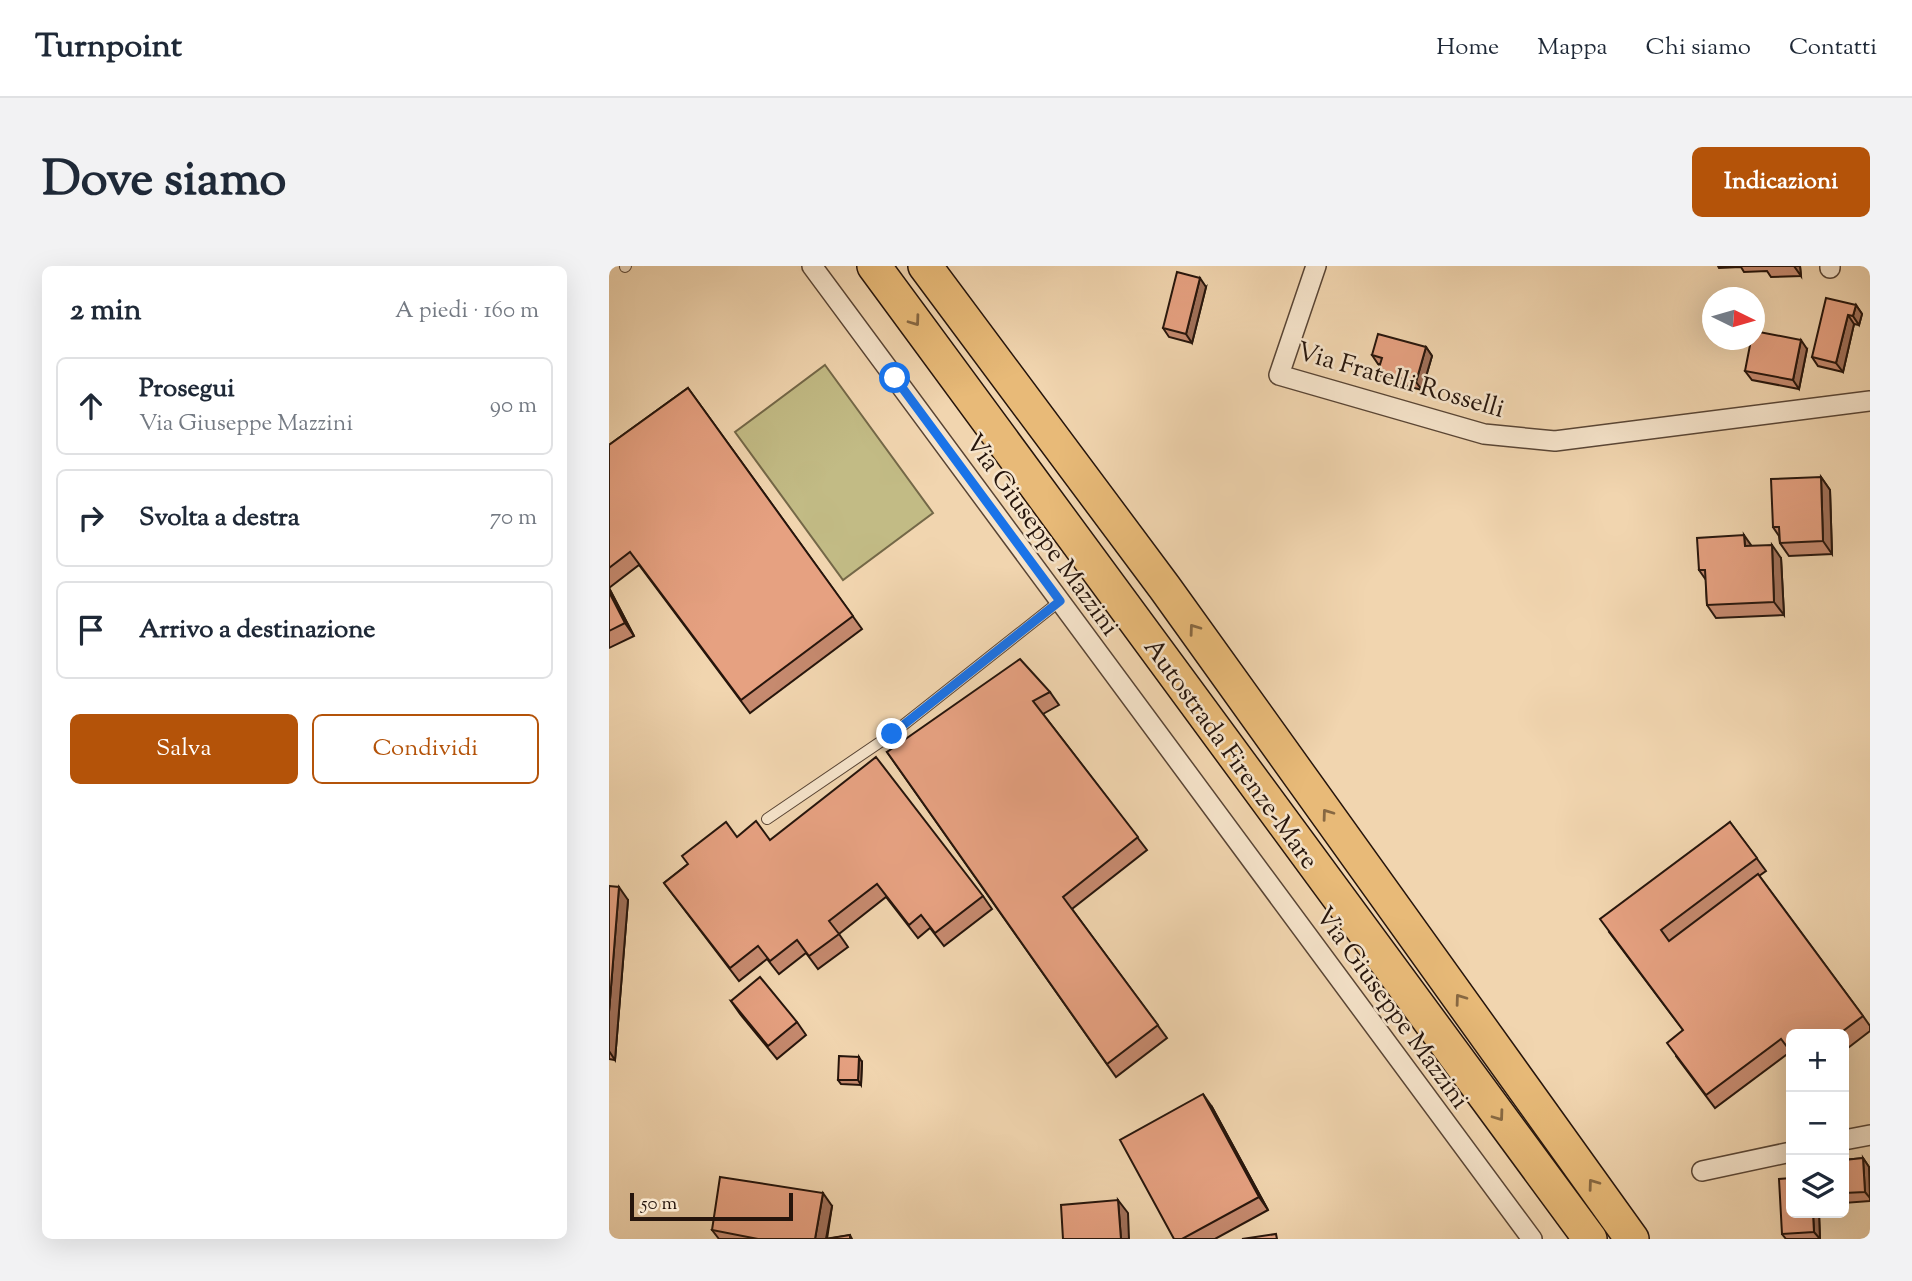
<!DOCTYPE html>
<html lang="it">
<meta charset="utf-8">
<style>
:root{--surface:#fff;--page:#f2f2f3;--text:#1f2937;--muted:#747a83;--line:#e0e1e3;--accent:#b45309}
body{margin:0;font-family:"Sorts Mill Goudy",serif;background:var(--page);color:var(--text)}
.controls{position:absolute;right:21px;bottom:21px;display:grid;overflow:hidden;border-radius:10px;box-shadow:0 7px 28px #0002}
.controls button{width:63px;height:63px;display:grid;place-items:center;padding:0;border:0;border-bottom:2px solid var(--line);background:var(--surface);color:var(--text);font:35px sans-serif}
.compass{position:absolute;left:1093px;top:21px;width:63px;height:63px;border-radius:50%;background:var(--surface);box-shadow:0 7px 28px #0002;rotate:95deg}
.scale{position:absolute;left:21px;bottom:18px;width:163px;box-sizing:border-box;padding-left:7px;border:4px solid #26150c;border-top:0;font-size:19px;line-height:24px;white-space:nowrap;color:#26150c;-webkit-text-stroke:5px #f6e4cb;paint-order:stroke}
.stop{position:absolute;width:21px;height:21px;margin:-16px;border:5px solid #1a73e8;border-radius:50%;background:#fff}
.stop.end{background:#1a73e8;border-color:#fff;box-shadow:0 2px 7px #0008}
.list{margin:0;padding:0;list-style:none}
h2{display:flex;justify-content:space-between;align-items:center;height:91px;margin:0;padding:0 28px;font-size:30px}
h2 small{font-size:23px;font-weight:400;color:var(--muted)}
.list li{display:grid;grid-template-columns:46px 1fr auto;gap:21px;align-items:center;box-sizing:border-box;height:98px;margin:0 14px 14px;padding:0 14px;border:2px solid var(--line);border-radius:10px}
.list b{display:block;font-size:26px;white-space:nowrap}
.list p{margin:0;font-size:23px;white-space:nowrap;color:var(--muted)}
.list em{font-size:23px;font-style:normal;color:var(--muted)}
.actions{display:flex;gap:14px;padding:21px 28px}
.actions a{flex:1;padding:16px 0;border:2px solid var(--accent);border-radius:10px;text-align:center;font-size:24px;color:var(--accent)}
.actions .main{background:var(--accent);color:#fff}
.icon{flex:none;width:38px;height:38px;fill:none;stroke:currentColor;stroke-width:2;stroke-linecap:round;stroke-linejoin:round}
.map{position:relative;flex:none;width:1261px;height:973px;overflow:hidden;border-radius:10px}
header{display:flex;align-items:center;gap:42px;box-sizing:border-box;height:98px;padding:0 35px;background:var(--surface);border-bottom:2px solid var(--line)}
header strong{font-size:33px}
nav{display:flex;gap:38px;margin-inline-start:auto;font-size:24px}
.intro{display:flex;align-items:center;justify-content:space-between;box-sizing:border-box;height:168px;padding:0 42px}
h1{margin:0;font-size:49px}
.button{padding:18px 32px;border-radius:10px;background:var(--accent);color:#fff;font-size:24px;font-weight:700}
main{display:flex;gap:42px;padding:0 42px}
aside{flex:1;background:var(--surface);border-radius:10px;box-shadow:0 7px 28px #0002}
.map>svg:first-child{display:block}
.green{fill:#c2bb85;stroke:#746848;stroke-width:2}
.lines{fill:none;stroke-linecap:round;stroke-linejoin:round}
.service-casing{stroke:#594535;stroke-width:12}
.minor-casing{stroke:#594535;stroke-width:22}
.motorway-casing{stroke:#26150c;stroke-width:36}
.service{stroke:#f6e4cb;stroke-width:10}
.minor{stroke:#f6e4cb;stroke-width:19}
.motorway{stroke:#e8ba78;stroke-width:33}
.wall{fill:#c68a6f;stroke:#26150c;stroke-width:2}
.shaded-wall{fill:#a1715a;stroke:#26150c;stroke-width:2}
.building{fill:#e6a181;stroke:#26150c;stroke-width:2}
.oneway{stroke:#876842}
.route{stroke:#1a73e8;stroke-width:9}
.labels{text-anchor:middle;stroke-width:5;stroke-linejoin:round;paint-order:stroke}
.street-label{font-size:26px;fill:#26150c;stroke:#f6e4cb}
</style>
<header>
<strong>Turnpoint</strong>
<nav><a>Home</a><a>Mappa</a><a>Chi siamo</a><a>Contatti</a></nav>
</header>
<div class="intro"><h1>Dove siamo</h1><a class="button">Indicazioni</a></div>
<main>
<aside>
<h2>2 min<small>A piedi · 160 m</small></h2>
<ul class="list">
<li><svg class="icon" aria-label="ahead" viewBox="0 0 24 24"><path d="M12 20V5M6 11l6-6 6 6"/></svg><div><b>Prosegui</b><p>Via Giuseppe Mazzini</p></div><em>90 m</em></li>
<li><svg class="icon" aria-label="right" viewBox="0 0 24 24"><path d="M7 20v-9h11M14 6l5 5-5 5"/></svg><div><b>Svolta a destra</b></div><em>70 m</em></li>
<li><svg class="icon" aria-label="arrive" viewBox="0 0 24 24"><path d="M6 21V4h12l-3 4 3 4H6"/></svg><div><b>Arrivo a destinazione</b></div></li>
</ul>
<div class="actions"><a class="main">Salva</a><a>Condividi</a></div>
</aside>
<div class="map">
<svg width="1261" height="973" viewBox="0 0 1261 973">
<rect width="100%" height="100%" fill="#f1d5af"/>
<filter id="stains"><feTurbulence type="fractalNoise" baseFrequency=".00286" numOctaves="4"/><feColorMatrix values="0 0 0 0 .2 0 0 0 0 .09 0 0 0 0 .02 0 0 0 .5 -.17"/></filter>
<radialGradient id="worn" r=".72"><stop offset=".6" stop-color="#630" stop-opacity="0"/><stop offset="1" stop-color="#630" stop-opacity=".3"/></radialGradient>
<polygon class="green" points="216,99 324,247 234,314 126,166"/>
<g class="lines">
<defs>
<g id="service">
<polyline points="16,1 17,0"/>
<polyline points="158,553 283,468 451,335"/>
</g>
<g id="minor">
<polyline points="203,0 923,973"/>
<polyline points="707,0 670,109 875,168 946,175 1261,135"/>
<polyline points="1221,2 1221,0"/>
<polyline points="1235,874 1261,869"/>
<polyline points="1093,905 1182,886"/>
</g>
<g id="motorway">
<polyline points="265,0 981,973"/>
<polyline points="316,0 556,322 1023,973"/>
</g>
</defs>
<use href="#service" class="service-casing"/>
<use href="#minor" class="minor-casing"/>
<use href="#motorway" class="motorway-casing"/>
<use href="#service" class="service"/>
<use href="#minor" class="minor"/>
<use href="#motorway" class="motorway"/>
</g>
<g class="wall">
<polygon points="1109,0 1191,0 1192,10 1162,11 1158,5 1135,6 1132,1 1110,2"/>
<polygon points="597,21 583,77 560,71 554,62"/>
<polygon points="1247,39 1253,48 1250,59 1245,58 1234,106 1209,100 1203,91"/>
<polygon points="817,81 823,90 813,124 775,114 769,105 771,98 769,98 763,89"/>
<polygon points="1198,83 1190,123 1143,114 1136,105"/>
<polygon points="79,122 253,363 141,447 30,299 0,322 25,370 0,382 0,179"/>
<polygon points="1212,211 1221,224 1223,288 1180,290 1171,277 1170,270 1164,261"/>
<polygon points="1143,280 1172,292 1175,349 1107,352 1098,339 1097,314 1090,304"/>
<polygon points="441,426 450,439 434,448 538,584 463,643 558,772 507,811 278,486"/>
<polygon points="1121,556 1157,605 1150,610 1254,750 1261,760 1261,765 1235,785 1235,768 1182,768 1181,786 1106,842 1067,790 1074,764 1000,666"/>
<polygon points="128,571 161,574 374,630 383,643 335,680 321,662 309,672 277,631 230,668 239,681 209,703 197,687 170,708 158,693 130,715 55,617 79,598"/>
<polygon points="0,620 19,634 6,794 0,793"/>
<polygon points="122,735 188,756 197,769 168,793 131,748"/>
<polygon points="253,796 252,819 232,818 229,814"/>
<polygon points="603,841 659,944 606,973 565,973"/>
<polygon points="1254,892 1260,901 1261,935 1235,937 1235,894"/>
<polygon points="223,940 218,973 241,969 243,973 110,973 103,964"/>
<polygon points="1182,947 1210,947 1211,973 1177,973 1173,968"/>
</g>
<g class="shaded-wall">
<polygon points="1185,0 1191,0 1192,10"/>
<polygon points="591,12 597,21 583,77 577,68"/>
<polygon points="1247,39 1253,48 1250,59 1244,50"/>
<polygon points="1239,49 1245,58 1234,106 1227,97"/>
<polygon points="1192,74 1198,83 1190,123 1184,114"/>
<polygon points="817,81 823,90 813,124 807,116"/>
<polygon points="1212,211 1221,224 1223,288 1214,275"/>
<polygon points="1135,269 1144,282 1136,280"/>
<polygon points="1163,279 1172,292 1175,349 1165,336"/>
<polygon points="0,322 25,370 16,357 0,326"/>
<polygon points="10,621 19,634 6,794 0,785 0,746"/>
<polygon points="250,791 253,796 252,819 249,814"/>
<polygon points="594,828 603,841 659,944 650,931"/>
<polygon points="1254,892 1260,901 1261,932 1256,926"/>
<polygon points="214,927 223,940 217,973 206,973"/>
<polygon points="509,934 519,947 520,973 512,973"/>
<polygon points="1204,947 1210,947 1211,973 1205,966"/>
</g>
<g class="building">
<polygon points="568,6 591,12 577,68 554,62"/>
<polygon points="1217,32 1247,39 1244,50 1239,49 1227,97 1203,91"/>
<polygon points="1145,65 1192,74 1184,114 1136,105 1142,74 1145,74"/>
<polygon points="769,68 817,81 807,116 769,105 773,92 763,89"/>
<polygon points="79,122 244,350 132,434 21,286 0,302 0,179"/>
<polygon points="1212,211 1214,275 1171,277 1170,261 1164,261 1162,213"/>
<polygon points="1135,269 1136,280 1163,279 1165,336 1098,339 1096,304 1090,304 1088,272"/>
<polygon points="0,326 16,357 0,365"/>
<polygon points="411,393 441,426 424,435 529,571 454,631 549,759 498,798 278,486"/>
<polygon points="267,491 374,630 326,667 312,649 300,659 268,618 220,655 230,668 200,690 188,674 161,695 149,680 121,702 55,617 79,598 73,590 117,556 128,571 147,555 161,574"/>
<polygon points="1121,556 1148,592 1052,664 1060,675 1149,608 1254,750 1230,768 1182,768 1182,786 1172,773 1097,829 1058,777 1074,764 991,653"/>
<polygon points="0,620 10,621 0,746"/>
<polygon points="151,711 188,756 159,780 122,735"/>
<polygon points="230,790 250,791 249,814 229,814"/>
<polygon points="594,828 650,931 573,973 565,973 511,874"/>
<polygon points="1254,892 1256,926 1235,927 1235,894"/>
<polygon points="111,911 214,927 206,973 149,973 103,964"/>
<polygon points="1182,912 1182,947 1204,947 1205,966 1173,968 1170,913"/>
<polygon points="509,934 512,973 454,973 452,939"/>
<polygon points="667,968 668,973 633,973"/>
<polygon points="241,969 241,973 216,973"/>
</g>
<defs><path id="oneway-chevron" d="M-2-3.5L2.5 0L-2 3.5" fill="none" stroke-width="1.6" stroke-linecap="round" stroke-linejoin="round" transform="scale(1.75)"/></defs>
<g class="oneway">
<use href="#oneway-chevron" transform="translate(306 55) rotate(54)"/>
<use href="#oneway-chevron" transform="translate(585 363) rotate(-126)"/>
<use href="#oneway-chevron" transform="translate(718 548) rotate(-126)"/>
<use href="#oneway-chevron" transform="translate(851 733) rotate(-126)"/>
<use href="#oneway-chevron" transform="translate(890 850) rotate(54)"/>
<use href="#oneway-chevron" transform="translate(984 918) rotate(-126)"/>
</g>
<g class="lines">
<polyline class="route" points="283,468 451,335 286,112"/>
</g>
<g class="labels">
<g class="street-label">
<text transform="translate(792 113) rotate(16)" y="9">Via Fratelli Rosselli</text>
<text transform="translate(434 268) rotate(54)" y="9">Via Giuseppe Mazzini</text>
<text transform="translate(623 487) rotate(54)" y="9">Autostrada Firenze-Mare</text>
<text transform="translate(784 741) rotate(54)" y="9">Via Giuseppe Mazzini</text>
</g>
</g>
<rect width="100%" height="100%" filter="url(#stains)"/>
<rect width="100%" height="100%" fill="url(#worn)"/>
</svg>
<div class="controls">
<button>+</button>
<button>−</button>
<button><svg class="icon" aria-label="layers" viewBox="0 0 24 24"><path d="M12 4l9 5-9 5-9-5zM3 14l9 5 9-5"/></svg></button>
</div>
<svg class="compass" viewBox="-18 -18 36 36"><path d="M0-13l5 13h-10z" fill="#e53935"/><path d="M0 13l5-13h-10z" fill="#747a83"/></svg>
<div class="scale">50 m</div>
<div class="stop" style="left:286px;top:112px"></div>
<div class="stop end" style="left:283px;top:468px"></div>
</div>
</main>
